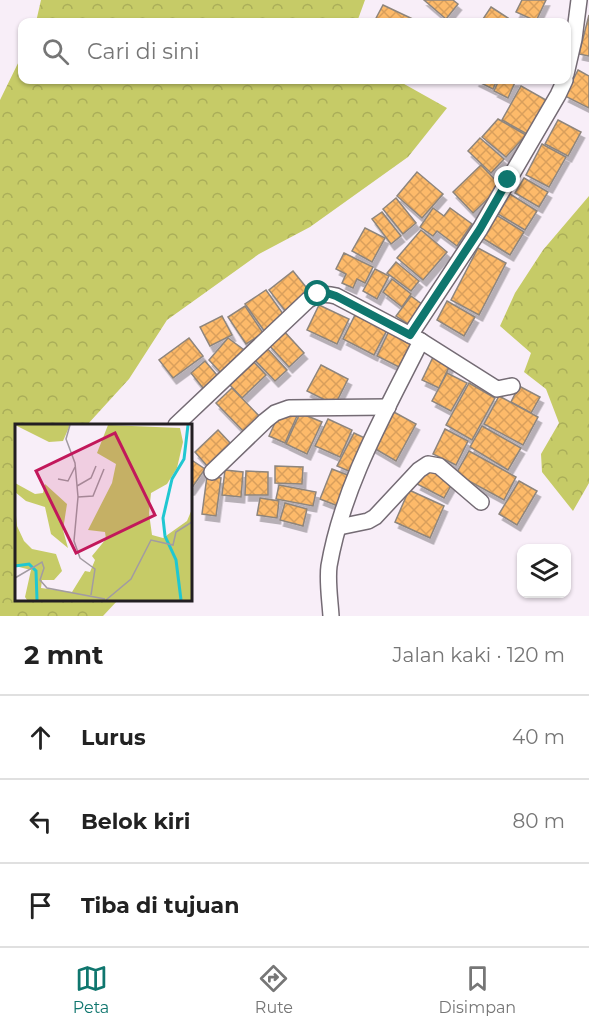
<!DOCTYPE html>
<html lang="id">
<meta charset="utf-8">
<style>
:root{--surface:#fff;--page:#f6f6f6;--text:#222;--muted:#767676;--line:#e0e0e0;--accent:#0f766e}
body{margin:0;font-family:Montserrat,sans-serif;background:var(--page);color:var(--text)}
.controls{position:absolute;right:18px;bottom:18px;display:grid;overflow:hidden;border-radius:12px;box-shadow:0 2px 4px #0004}
.controls button{width:54px;height:54px;display:grid;place-items:center;padding:0;border:0;border-bottom:2px solid var(--line);background:var(--surface);color:var(--text);font:30px sans-serif}
.stop{position:absolute;width:18px;height:18px;margin:-14px;border:4px solid #0f766e;border-radius:50%;background:#fff}
.stop.end{background:#0f766e;border-color:#fff;box-shadow:0 2px 6px #0008}
.list{margin:0;padding:0;list-style:none}
h2{display:flex;justify-content:space-between;align-items:center;height:78px;margin:0;padding:0 24px;font-size:26px}
h2 small{font-size:20px;font-weight:400;color:var(--muted)}
.list li{display:grid;grid-template-columns:39px 1fr auto;gap:18px;align-items:center;box-sizing:border-box;height:84px;padding:0 24px;border-top:2px solid var(--line)}
.list b{display:block;font-size:22px;white-space:nowrap}
.list em{font-size:20px;font-style:normal;color:var(--muted)}
.icon{flex:none;width:33px;height:33px;fill:none;stroke:currentColor;stroke-width:2;stroke-linecap:round;stroke-linejoin:round}
.map{position:relative;flex:none;width:589px;height:616px;overflow:hidden}
.search{position:absolute;background:var(--surface);box-shadow:0 2px 4px #0004;left:18px;right:18px;top:18px;height:66px;display:flex;align-items:center;gap:15px;box-sizing:border-box;padding:0 21px;border-radius:12px;color:var(--muted);font-size:22px}
.sheet{height:330px;background:var(--surface)}
nav{display:flex;justify-content:space-around;align-items:center;box-sizing:border-box;height:84px;border-top:2px solid var(--line);background:var(--surface);font-size:16px;color:var(--muted)}
nav a{display:grid;justify-items:center;gap:3px}
nav .on{color:var(--accent)}
.map>svg:first-child{display:block}
.forest{fill:url(#forest-crowns)}
.building{fill:url(#building-cross-hatch);stroke:#8e857c;stroke-width:1.5;filter:url(#shadow)}
.lines{fill:none;stroke-linecap:round;stroke-linejoin:round}
.minor-casing{stroke:#746b74;stroke-width:18}
.minor{stroke:#fff;stroke-width:15}
.route{stroke:#0f766e;stroke-width:8}
.inset-river{fill:none;stroke:#20c7d1;stroke-width:3}
.inset-road{fill:none;stroke:#a29ba2;stroke-width:1.5}
.view{fill:#c2185b;fill-opacity:0.15;stroke:#c2185b;stroke-width:3}
.inset-edge{fill:none;stroke:#221e22;stroke-width:3}
</style>
<div class="map">
<svg width="589" height="616" viewBox="0 0 589 616">
<defs>
<pattern id="forest-crowns" width="20" height="18" patternUnits="userSpaceOnUse" patternTransform="scale(1.5)"><rect width="20" height="18" fill="#c6cb67"/><path d="M2 6a3 3 0 1 1 6 0M12 15a3 3 0 1 1 6 0" fill="none" stroke="#aaae59"/></pattern>
<pattern id="building-cross-hatch" width="8" height="8" patternUnits="userSpaceOnUse" patternTransform="scale(1.5)"><rect width="8" height="8" fill="#fdba6a"/><path d="M0 0l8 8M0 8l8-8" fill="none" stroke="#d99f5c"/></pattern>
<filter id="shadow"><feDropShadow dx="3.5" dy="6" stdDeviation="0" flood-color="#0004"/></filter>
</defs>
<rect width="100%" height="100%" fill="#f8eef8"/>
<g class="forest">
<polygon points="41,0 365,0 357,22 36,22"/>
<polygon points="22,55 22,80 397,80 447,108 408,157 310,227 259,254 167,320 129,379 87,425 16,425 16,600 118,600 103,616 0,616 0,100"/>
<polygon points="589,196 589,483 573,511 542,472 541,454 559,423 546,389 524,372 531,353 500,326 515,293 543,250"/>
</g>
<g class="building">
<polygon points="424,0 453,0 458,4 446,19"/>
<polygon points="522,0 546,0 536,21 516,12"/>
<polygon points="383,5 419,22 374,22"/>
<polygon points="491,7 508,18 505,22 481,22"/>
<polygon points="589,15 589,56 579,54"/>
<polygon points="578,70 589,76 589,108 565,96"/>
<polygon points="475,80 497,80 493,89"/>
<polygon points="499,80 516,80 508,98 494,91"/>
<polygon points="521,86 546,100 527,134 502,120"/>
<polygon points="498,119 526,135 506,157 482,137"/>
<polygon points="558,120 581,132 568,156 545,144"/>
<polygon points="480,138 504,159 491,173 468,151"/>
<polygon points="542,144 566,157 549,187 526,175"/>
<polygon points="481,165 501,186 473,213 453,192"/>
<polygon points="417,172 443,194 422,218 397,196"/>
<polygon points="524,178 548,192 539,207 515,193"/>
<polygon points="510,194 537,211 525,230 498,214"/>
<polygon points="396,198 416,223 403,234 383,209"/>
<polygon points="433,208 444,216 450,208 472,224 457,246 437,231 433,236 420,227"/>
<polygon points="382,212 401,236 391,244 372,219"/>
<polygon points="493,213 524,232 510,255 479,236"/>
<polygon points="365,228 385,238 372,262 352,251"/>
<polygon points="421,230 447,252 423,280 397,258"/>
<polygon points="478,248 506,263 479,315 451,300"/>
<polygon points="344,253 373,267 365,283 357,279 353,288 342,283 346,274 336,269"/>
<polygon points="396,262 419,281 411,291 387,273"/>
<polygon points="375,269 389,276 377,299 363,291"/>
<polygon points="293,271 310,292 286,312 269,290"/>
<polygon points="392,279 411,294 402,307 383,292"/>
<polygon points="266,290 286,318 265,332 245,304"/>
<polygon points="411,296 423,305 408,324 396,316"/>
<polygon points="447,301 475,317 464,336 437,320"/>
<polygon points="319,305 349,319 337,344 307,330"/>
<polygon points="245,306 263,333 246,344 228,317"/>
<polygon points="355,315 387,330 374,355 343,339"/>
<polygon points="222,316 232,335 210,346 200,327"/>
<polygon points="283,330 304,353 289,367 268,344"/>
<polygon points="389,331 413,343 401,368 377,356"/>
<polygon points="189,338 203,356 173,378 159,360"/>
<polygon points="228,338 247,352 221,373 209,360"/>
<polygon points="265,346 287,370 275,381 252,357"/>
<polygon points="435,353 452,361 439,388 422,380"/>
<polygon points="205,361 222,381 207,393 191,373"/>
<polygon points="253,361 266,375 242,398 229,384"/>
<polygon points="321,365 348,379 335,405 307,391"/>
<polygon points="447,373 467,383 451,411 432,401"/>
<polygon points="469,383 495,398 472,440 446,425"/>
<polygon points="519,386 540,397 531,413 511,402"/>
<polygon points="232,388 263,420 247,435 216,403"/>
<polygon points="499,396 538,417 523,445 484,424"/>
<polygon points="392,411 416,424 396,461 372,447"/>
<polygon points="300,413 322,422 307,454 286,444"/>
<polygon points="279,414 297,416 285,443 269,436"/>
<polygon points="328,419 352,430 340,457 315,446"/>
<polygon points="482,426 521,448 508,470 470,447"/>
<polygon points="445,429 468,441 456,465 433,454"/>
<polygon points="218,430 232,445 208,467 195,452"/>
<polygon points="354,433 367,439 351,472 337,466"/>
<polygon points="469,451 516,477 504,500 456,474"/>
<polygon points="190,459 205,469 191,489 190,489"/>
<polygon points="275,466 303,467 302,484 275,483"/>
<polygon points="426,468 453,482 444,498 417,484"/>
<polygon points="332,469 350,476 338,506 320,499"/>
<polygon points="225,470 243,472 241,497 222,495"/>
<polygon points="246,471 268,472 268,495 245,495"/>
<polygon points="207,476 221,478 216,516 202,514"/>
<polygon points="519,481 537,491 517,525 499,514"/>
<polygon points="279,485 316,492 313,506 276,499"/>
<polygon points="409,490 444,506 430,538 395,522"/>
<polygon points="260,498 279,501 277,518 257,515"/>
<polygon points="285,503 307,509 303,526 280,520"/>
</g>
<g class="lines">
<defs>
<g id="minor">
<polyline points="566,74 574,39 579,0"/>
<polyline points="421,341 497,389 512,386"/>
<path d="M 176,425 L 308,300 C 319,294 325,293 336,296 L 410,335"/>
<polyline points="212,472 265,421 275,413 289,408 388,407"/>
<polyline points="339,527 368,521 375,517 419,470 428,464 439,466 481,502"/>
<path d="M 331,616 C 330,600 327,581 329,566 C 343,485 385,413 421,341 L 410,335 L 480,229 L 558,95 L 565,80"/>
</g>
</defs>
<use href="#minor" class="minor-casing"/>
<use href="#minor" class="minor"/>
</g>
<g class="lines">
<polyline class="route" points="318,294 327,293 336,296 410,335 480,229 508,180"/>
</g>
<g transform="translate(15 424)">
<rect width="177" height="177" fill="#f8eef8"/>
<path d="M 0,1 L 55,1 L 48,17 L 34,18 ZM 93,1 L 165,4 L 168,18 L 162,44 L 152,60 L 136,69 L 134,89 L 137,111 L 148,114 L 172,97 L 177,85 L 177,176 L 12,176 L 10,173 L 16,146 L 0,142 L 0,81 L 2,102 L 9,117 L 17,125 L 41,130 L 47,147 L 39,156 L 27,156 L 26,164 L 57,168 L 70,147 L 75,148 L 80,136 L 77,132 L 91,115 L 90,108 L 73,106 L 97,59 L 101,40 L 82,29 ZM 0,59 L 20,70 L 28,69 L 30,60 L 52,80 L 48,106 L 53,124 L 36,110 L 30,83 L 11,77 L 0,68 Z" fill="#c6cb67"/>
<path class="inset-river" d="M 0,142 L 14,140 L 21,147 L 22,176M 166,176 L 161,136 L 150,112 L 148,94 L 157,55 L 169,35 L 173,1"/>
<path class="inset-road" d="M 55,1 L 51,15 L 60,39 L 63,73 L 59,117 L 65,134 L 80,145 L 76,171M 43,55 L 53,57 L 60,43M 62,62 L 76,54 L 81,42M 63,73 L 78,72 L 89,45M 0,154 L 27,138 L 29,144 L 25,156 L 32,164 L 90,175M 91,176 L 116,155 L 136,116 L 158,121 L 161,108 L 177,98"/>
<path class="view" d="M 100,9 L 140,91 L 61,129 L 21,47 Z"/>
<rect width="177" height="177" class="inset-edge"/>
</g>
</svg>
<div class="controls">
<button><svg class="icon" aria-label="layers" viewBox="0 0 24 24"><path d="M12 4l9 5-9 5-9-5zM3 14l9 5 9-5"/></svg></button>
</div>
<div class="stop" style="left:318px;top:294px"></div>
<div class="stop end" style="left:508px;top:180px"></div>
<div class="search"><svg class="icon" aria-label="search" viewBox="0 0 24 24"><circle cx="10" cy="10" r="6"/><path d="M15 15l6 6"/></svg>Cari di sini</div>
</div>
<section class="sheet">
<h2>2 mnt<small>Jalan kaki · 120 m</small></h2>
<ul class="list">
<li><svg class="icon" aria-label="ahead" viewBox="0 0 24 24"><path d="M12 20V5M6 11l6-6 6 6"/></svg><div><b>Lurus</b></div><em>40 m</em></li>
<li><svg class="icon" aria-label="left" viewBox="0 0 24 24"><path d="M17 20v-9H6M10 6l-5 5 5 5"/></svg><div><b>Belok kiri</b></div><em>80 m</em></li>
<li><svg class="icon" aria-label="arrive" viewBox="0 0 24 24"><path d="M6 21V4h12l-3 4 3 4H6"/></svg><div><b>Tiba di tujuan</b></div></li>
</ul>
</section>
<nav>
<a class="on"><svg class="icon" aria-label="map" viewBox="0 0 24 24"><path d="M3 6l6-2 6 2 6-2v14l-6 2-6-2-6 2zM9 4v14M15 6v14"/></svg>Peta</a>
<a><svg class="icon" aria-label="directions" viewBox="0 0 24 24"><path d="M12 3l9 9-9 9-9-9zM9 14v-3h6M13 9l2 2-2 2"/></svg>Rute</a>
<a><svg class="icon" aria-label="saved" viewBox="0 0 24 24"><path d="M7 4h10v16l-5-4-5 4z"/></svg>Disimpan</a>
</nav>
